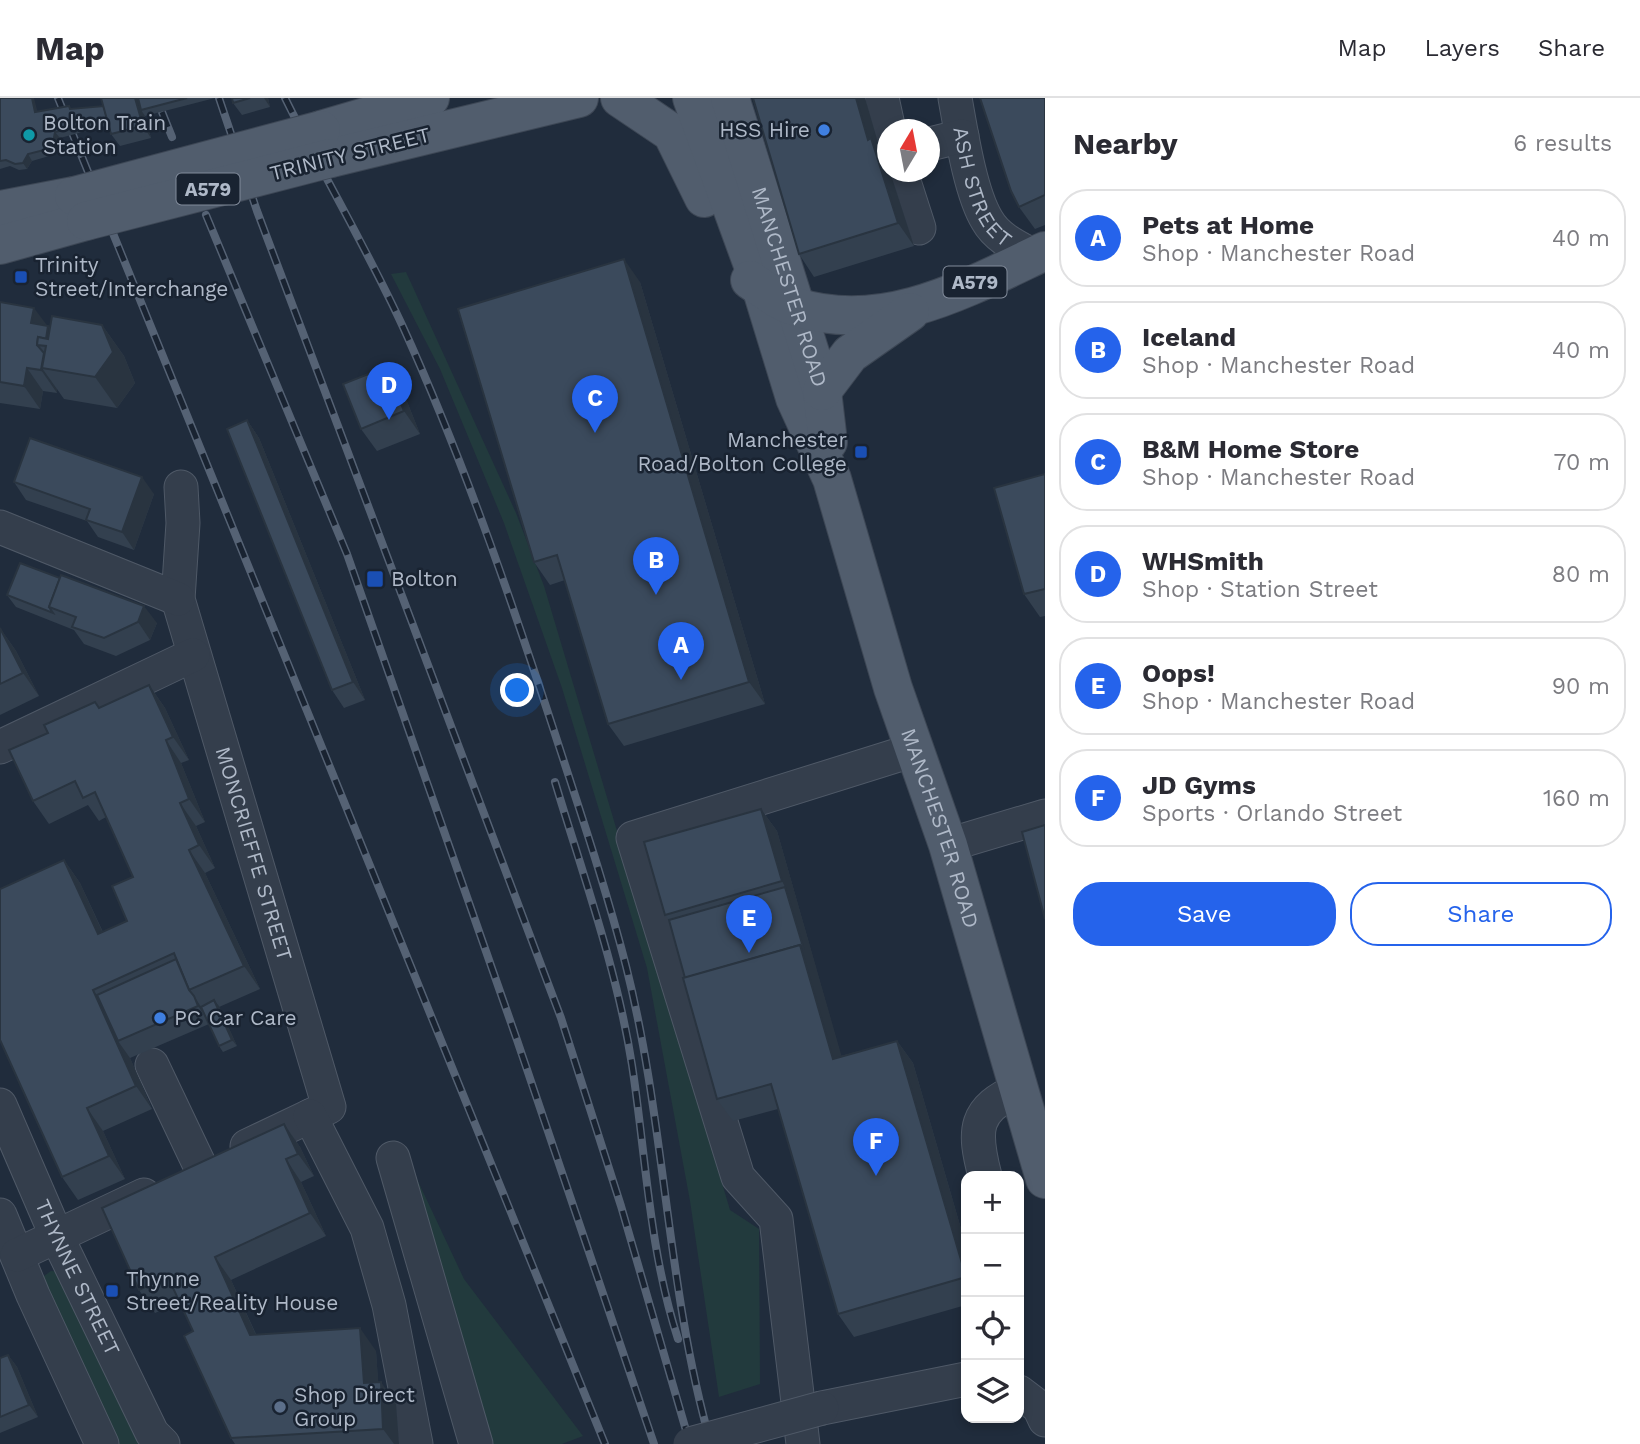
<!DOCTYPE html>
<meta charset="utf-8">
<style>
:root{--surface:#fff;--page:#f7f7f7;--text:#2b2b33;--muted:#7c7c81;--line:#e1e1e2;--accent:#2563eb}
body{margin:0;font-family:"Work Sans",sans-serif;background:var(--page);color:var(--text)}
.controls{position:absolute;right:21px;bottom:21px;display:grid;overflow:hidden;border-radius:14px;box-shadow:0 4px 10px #0003}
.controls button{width:63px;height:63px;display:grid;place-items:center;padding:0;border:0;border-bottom:2px solid var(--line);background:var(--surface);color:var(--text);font:35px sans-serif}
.compass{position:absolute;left:877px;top:21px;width:63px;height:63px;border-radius:50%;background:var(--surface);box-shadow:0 4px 10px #0003;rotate:10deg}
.you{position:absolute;left:518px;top:593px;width:24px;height:24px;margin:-18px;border:5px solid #fff;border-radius:50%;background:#1a73e8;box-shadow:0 0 0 10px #1a73e833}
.badge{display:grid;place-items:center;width:46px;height:46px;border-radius:50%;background:var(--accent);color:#fff;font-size:23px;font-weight:700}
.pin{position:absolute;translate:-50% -58px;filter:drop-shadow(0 2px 4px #0008)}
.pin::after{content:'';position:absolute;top:37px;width:24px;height:21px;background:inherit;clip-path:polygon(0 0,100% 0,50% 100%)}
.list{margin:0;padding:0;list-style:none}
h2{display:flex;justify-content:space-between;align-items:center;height:91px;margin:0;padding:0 28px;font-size:30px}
h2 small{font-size:23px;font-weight:400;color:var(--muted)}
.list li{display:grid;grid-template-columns:46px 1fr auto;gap:21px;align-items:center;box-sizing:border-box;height:98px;margin:0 14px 14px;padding:0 14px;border:2px solid var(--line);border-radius:28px}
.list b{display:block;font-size:26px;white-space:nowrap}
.list p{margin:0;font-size:23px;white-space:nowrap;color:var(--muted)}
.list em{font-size:23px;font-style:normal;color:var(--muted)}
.actions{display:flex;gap:14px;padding:21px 28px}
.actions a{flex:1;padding:16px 0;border:2px solid var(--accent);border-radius:28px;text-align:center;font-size:24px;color:var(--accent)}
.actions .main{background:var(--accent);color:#fff}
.icon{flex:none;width:38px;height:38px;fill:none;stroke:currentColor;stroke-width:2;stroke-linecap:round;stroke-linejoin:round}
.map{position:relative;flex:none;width:1045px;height:1346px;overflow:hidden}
header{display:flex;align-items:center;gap:42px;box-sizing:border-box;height:98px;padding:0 35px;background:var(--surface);border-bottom:2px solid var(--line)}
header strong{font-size:33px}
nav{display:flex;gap:38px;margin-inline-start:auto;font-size:24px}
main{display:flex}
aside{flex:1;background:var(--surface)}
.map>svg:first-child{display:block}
.green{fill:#223a3d}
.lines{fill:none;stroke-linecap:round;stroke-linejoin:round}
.minor-casing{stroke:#4f5967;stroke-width:35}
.major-casing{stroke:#3d4755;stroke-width:40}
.minor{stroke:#343e4c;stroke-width:33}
.major{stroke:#515d6d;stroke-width:38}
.rail-casing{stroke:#556274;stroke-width:8}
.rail{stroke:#192331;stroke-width:5;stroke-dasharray:16;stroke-linecap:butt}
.minor-bridge-casing{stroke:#4f5967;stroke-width:35;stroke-linecap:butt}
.major-bridge-casing{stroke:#3d4755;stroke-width:40;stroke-linecap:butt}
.minor-bridge{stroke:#343e4c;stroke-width:33}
.major-bridge{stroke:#515d6d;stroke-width:38}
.wall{fill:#33404f}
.shaded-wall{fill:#293440}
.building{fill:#3b4a5c;stroke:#293440;stroke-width:2}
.shop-dot{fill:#3f7fe0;stroke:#192331;stroke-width:2.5}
.culture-dot{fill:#0f9aa8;stroke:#192331;stroke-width:2.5}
.transit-dot{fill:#1a4fb4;stroke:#192331;stroke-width:2.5}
.service-dot{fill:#5c6f8a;stroke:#192331;stroke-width:2.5}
.labels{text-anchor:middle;stroke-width:5;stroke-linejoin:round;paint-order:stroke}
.shield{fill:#192331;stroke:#828c9b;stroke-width:2}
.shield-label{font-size:19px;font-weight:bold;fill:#afb9c8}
.poi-label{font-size:21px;fill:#afb9c8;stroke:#192331;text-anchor:start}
.street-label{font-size:21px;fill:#afb9c8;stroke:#192331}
</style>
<header>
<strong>Map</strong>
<nav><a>Map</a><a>Layers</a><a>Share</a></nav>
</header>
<main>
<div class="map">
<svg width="1045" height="1346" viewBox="0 0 1045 1346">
<rect width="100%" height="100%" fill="#202c3c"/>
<g class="green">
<polygon points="406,174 516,415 544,488 730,1112 759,1131 760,1286 719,1299 690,1103 647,870 562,590 504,425 440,271 391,176"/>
<polygon points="408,1062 464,1181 583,1338 562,1346 492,1346"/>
<polygon points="51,1173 62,1174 139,1346 115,1346 41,1187 44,1178"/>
</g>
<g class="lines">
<defs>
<g id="minor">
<polyline points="882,0 889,32"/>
<path id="s1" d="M 955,0 C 961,33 970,94 987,122 C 997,140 1017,149 1034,158"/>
<polyline points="930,46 962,38"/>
<polyline points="901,74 919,130"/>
<path id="s2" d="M 181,389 L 183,425 L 178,501 L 329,1009 L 247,1048"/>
<polyline points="0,429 178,501"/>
<polyline points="0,649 193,557"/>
<polyline points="948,747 1045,718"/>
<polyline points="152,967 201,1070"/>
<path id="s3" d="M 0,1007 L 57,1139 L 152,1335 L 163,1346"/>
<polyline points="310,1018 367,1130 389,1207 416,1346"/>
<polyline points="393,1060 476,1346"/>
<path d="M 985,1078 C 973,1032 973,1011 1020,991"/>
<polyline points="0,1117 33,1197 102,1346"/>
<polyline points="17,1157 144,1097"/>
<polyline points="1019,1294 1039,1309 1045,1322"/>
<polyline points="822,1310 966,1281"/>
<polyline points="803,1346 776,1121 738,1079 633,740 914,652"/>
</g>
<g id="major">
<polyline points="620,0 672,35 704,100"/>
<path id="s4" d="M 692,0 L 761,189 L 795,300 L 832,381 L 893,590 L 948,747 L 1045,1081"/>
<path id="s5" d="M 730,0 L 822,293 L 828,344"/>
<polyline points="321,32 430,0"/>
<polyline points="331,60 579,0"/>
<polyline points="0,112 74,98"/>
<polyline points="0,147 86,123"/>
<path d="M 750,182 C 765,192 779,204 796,209 C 884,237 967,190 1045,153"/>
<polyline points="822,293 850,256 910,214"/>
</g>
</defs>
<use href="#minor" class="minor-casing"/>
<use href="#major" class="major-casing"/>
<use href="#minor" class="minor"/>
<use href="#major" class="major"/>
<defs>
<g id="rail">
<polyline points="58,0 605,1346"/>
<polyline points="219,0 257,113 561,920 621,1108 690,1346"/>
<path d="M 285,0 C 323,77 367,151 403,229 C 463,361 510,498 555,636 C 580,713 606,790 626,868 C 666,1026 666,1190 711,1346"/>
<polyline points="162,14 172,39"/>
<polyline points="206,117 347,456 517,942 654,1346"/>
<path d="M 555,684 C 583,777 617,871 632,967 C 646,1058 649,1152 678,1241"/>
</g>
</defs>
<use href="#rail" class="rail-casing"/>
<use href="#rail" class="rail"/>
<defs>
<polyline id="minor-bridge" points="690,1346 822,1310"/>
<g id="major-bridge">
<polyline points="74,98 321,32"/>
<polyline points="86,123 331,60"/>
</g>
</defs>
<use href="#minor-bridge" class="minor-bridge-casing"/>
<use href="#major-bridge" class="major-bridge-casing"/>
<use href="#minor-bridge" class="minor-bridge"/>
<use href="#major-bridge" class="major-bridge"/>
</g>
<g class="wall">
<polygon points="0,0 38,13 104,8 101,0 215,0 145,18 151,40 120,48 111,36 109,27 60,40 56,56 32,63 27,71 19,72 10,68 0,71"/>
<polygon points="232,0 268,0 270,9 242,17 233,5"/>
<polygon points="753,0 865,0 881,55 887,63 887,74 890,74 914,148 814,179 799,156"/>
<polygon points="1045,0 1045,127 1035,131 1019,109"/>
<polygon points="640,184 765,606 624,648 608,626 565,482 550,487 534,464"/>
<polygon points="0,204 48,228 50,231 102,227 124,258 135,285 117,310 64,301 57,291 57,295 43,293 40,311 0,305"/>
<polygon points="386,269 402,291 420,336 377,353 361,331"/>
<polygon points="247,322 259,340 365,602 344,610 332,592"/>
<polygon points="1045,376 1045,518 1040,519 1024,496"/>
<polygon points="14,384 154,396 134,452 98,439 87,423 26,402"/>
<polygon points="7,497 157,525 150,542 116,558 84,546 74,532 16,509"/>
<polygon points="0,530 16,553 39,598 0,617"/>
<polygon points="149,587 165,610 189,662 181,665 205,724 196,728 215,770 205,775 260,891 219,909 237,948 223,954 219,948 209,926 130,960 152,1011 103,1033 125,1081 78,1102 62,1079 64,762 80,785 103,834 127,823 133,779 106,719 99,723 88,707 49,726 33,703 100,610"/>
<polygon points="761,711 777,733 841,958 897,943 913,965 966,1148 966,1207 854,1239 838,1216 778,1011 733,1023 717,1001 685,880 669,822 665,817"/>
<polygon points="284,1026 300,1049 314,1078 301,1084 326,1138 231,1182 256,1236 376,1253 378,1284 396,1306 399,1346 235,1346 231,1340 193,1233 180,1204 155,1215 139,1192"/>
<polygon points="8,1257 17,1269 38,1319 0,1335 0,1260"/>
</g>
<g class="shaded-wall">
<polygon points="32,0 34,0 39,20 35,14"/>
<polygon points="135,0 140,0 141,12 145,18 151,40 143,28"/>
<polygon points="264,0 268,0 270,9"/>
<polygon points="856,0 865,0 881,55 887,63 887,74 890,74 914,148 898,125 868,42"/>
<polygon points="55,34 60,40 56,56 52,50"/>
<polygon points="28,56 32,63 27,71 23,65"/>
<polygon points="624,161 640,184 765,606 749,584"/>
<polygon points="34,210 64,250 61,269 31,225"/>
<polygon points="102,227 124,258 135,285 117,310 95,279"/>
<polygon points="44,255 55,272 42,270 57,291 57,295 41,272"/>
<polygon points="386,269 402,291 420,336 404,313"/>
<polygon points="27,270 43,293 40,311 24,288"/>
<polygon points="247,322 259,340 365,602 353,584"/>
<polygon points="142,379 154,396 134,452 122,434"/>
<polygon points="144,508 157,525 150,542 138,524"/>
<polygon points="0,530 16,553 39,598 23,575"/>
<polygon points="149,587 165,610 189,662 173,639"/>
<polygon points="166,642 181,665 205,724 189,701"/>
<polygon points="180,705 196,728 215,770 199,747"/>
<polygon points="761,711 777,733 849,984 833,961 800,847 785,789 782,783"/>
<polygon points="189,752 205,775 260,891 244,868"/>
<polygon points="64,762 80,785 114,859 98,836"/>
<polygon points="93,892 109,915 118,943 130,960 152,1011 136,988"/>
<polygon points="194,898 205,915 210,925 198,908"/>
<polygon points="214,902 219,908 237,948 232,942"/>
<polygon points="897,943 913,965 966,1148 966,1179"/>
<polygon points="87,1010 103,1033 125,1081 109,1058"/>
<polygon points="284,1026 300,1049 314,1078 298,1056"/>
<polygon points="286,1061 301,1084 326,1138 310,1115"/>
<polygon points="215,1159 231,1182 266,1259 250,1237"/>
<polygon points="360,1230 376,1253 380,1308 364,1285"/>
<polygon points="8,1257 17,1269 38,1319 29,1307"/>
<polygon points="381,1284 396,1306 399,1346 394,1346 383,1331"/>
</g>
<g class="building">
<polygon points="0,0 32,0 35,14 69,8 70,11 104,8 107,21 55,34 52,50 28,56 23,65 15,66 6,62 0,63"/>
<polygon points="101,0 135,0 143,28 111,36"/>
<polygon points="138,0 187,0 141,12"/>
<polygon points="232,0 250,0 233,5"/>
<polygon points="753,0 856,0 868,42 871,40 898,125 799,156"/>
<polygon points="980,0 1045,0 1045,97 1019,109 1011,93"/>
<polygon points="624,161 749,584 608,626 557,457 534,464 458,211"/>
<polygon points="0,204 34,210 31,225 48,228 46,241 38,239 37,247 44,255 41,272 27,270 24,288 0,284"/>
<polygon points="52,218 102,227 113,254 95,279 42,270 46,248 37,247 38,239 48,241"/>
<polygon points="386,269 404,313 361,331 343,286"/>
<polygon points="247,322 353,584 332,592 227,331"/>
<polygon points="30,340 142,379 122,434 86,422 90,411 14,384"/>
<polygon points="1045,376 1045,491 1024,496 994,390"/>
<polygon points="20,465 60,480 49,509 53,515 7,497"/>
<polygon points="61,477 144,508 138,524 104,540 72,529 76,519 49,509"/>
<polygon points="0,530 23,575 0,586"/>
<polygon points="149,587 173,639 166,642 189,701 180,705 199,747 189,752 244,868 189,892 174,855 93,892 136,988 87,1010 109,1058 62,1079 0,942 0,791 64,762 98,836 127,823 112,788 133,779 95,694 83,700 75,683 33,703 9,652 48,635 44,627 95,604 99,610"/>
<polygon points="761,711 782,783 665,817 644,744"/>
<polygon points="1045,727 1045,821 1022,734"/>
<polygon points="785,789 804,852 800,847 685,880 669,822"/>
<polygon points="800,847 833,961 897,943 966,1179 838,1216 771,986 717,1001 683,880"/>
<polygon points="176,861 189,892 194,898 198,908 118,943 97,897"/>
<polygon points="214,902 232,942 219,948 201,909"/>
<polygon points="284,1026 298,1056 286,1061 310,1115 215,1159 250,1237 360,1230 364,1285 381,1284 383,1331 231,1340 184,1238 193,1233 168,1179 139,1192 102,1110"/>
<polygon points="8,1257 29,1307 0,1319 0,1260"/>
</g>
<g class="shop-dot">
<circle cx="824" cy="32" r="7"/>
<circle cx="160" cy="920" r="7"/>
</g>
<circle class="culture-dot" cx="29" cy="37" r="7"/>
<g class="transit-dot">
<rect x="14" y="172" width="14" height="14" rx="3.5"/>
<rect x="854" y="347" width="14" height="14" rx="3.5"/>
<rect x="366" y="472" width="18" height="18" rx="3.5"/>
<rect x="105" y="1186" width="14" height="14" rx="3.5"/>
</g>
<circle class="service-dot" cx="280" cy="1309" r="7"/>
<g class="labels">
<g class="shield">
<rect x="176.5" y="75.5" width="63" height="31" rx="5"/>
<rect x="943.5" y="168.5" width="63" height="31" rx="5"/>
</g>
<g class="shield-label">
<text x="208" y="98">A579</text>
<text x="975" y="191">A579</text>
</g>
<g class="poi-label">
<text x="43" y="32">Bolton Train<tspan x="43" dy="24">Station</tspan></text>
<text x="810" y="39" text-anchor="end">HSS Hire</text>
<text x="35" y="174">Trinity<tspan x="35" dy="24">Street/Interchange</tspan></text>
<text x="847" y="349" text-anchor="end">Manchester<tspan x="847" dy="24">Road/Bolton College</tspan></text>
<text x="391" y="488">Bolton</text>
<text x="174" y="927">PC Car Care</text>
<text x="126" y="1188">Thynne<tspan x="126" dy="24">Street/Reality House</tspan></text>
<text x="294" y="1304">Shop Direct<tspan x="294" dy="24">Group</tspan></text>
</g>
<g class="street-label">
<text transform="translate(350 56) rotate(-14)" y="7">TRINITY STREET</text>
<text dy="7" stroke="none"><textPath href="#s1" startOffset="94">ASH STREET</textPath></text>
<text dy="7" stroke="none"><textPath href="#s5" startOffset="198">MANCHESTER ROAD</textPath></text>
<text dy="7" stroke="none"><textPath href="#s4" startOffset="772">MANCHESTER ROAD</textPath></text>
<text dy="7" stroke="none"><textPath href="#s2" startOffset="378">MONCRIEFFE STREET</textPath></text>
<text dy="7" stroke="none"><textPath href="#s3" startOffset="189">THYNNE STREET</textPath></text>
</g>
</g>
</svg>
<div class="controls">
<button>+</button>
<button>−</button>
<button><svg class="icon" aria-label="locate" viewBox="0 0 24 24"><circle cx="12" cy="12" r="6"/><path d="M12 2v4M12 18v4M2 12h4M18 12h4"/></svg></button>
<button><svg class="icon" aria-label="layers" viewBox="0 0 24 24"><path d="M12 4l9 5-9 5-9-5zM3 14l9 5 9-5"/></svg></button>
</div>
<svg class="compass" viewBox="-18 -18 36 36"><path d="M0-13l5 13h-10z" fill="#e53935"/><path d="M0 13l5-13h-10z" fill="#7c7c81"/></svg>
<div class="you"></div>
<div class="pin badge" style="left:681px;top:582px">A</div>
<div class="pin badge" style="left:656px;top:497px">B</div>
<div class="pin badge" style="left:595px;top:335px">C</div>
<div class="pin badge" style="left:389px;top:322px">D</div>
<div class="pin badge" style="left:749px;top:855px">E</div>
<div class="pin badge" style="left:876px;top:1078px">F</div>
</div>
<aside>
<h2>Nearby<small>6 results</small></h2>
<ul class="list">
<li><span class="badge">A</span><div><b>Pets at Home</b><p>Shop · Manchester Road</p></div><em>40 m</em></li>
<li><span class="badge">B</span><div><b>Iceland</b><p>Shop · Manchester Road</p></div><em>40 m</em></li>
<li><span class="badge">C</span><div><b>B&amp;M Home Store</b><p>Shop · Manchester Road</p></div><em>70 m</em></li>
<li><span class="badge">D</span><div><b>WHSmith</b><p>Shop · Station Street</p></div><em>80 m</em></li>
<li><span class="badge">E</span><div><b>Oops!</b><p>Shop · Manchester Road</p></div><em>90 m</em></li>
<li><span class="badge">F</span><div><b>JD Gyms</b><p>Sports · Orlando Street</p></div><em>160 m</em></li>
</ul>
<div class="actions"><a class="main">Save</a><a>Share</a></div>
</aside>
</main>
